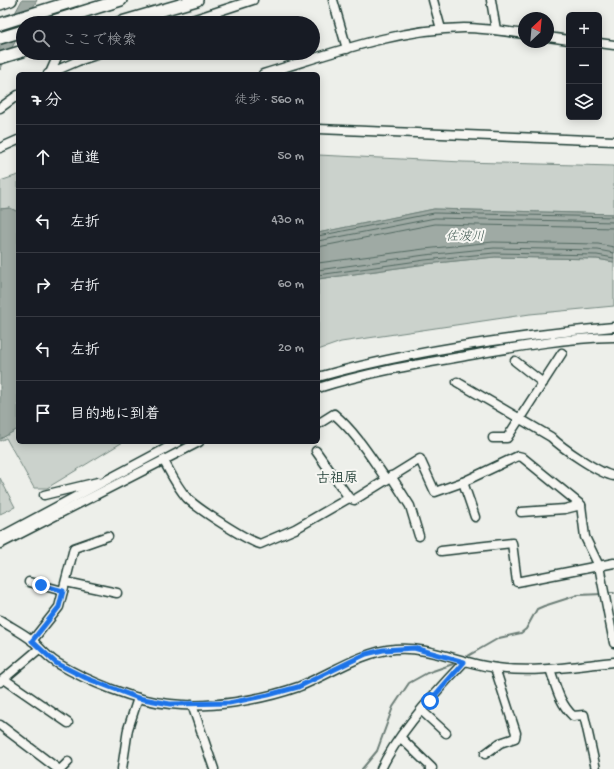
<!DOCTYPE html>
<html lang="ja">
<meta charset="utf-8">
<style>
:root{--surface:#171b24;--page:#20242c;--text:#f1f3f6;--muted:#9ea1a6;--line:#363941}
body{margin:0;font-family:"Gochi Hand","Klee One",sans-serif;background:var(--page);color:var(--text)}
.controls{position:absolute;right:12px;top:12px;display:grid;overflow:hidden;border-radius:6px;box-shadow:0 2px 10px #0003}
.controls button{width:36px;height:36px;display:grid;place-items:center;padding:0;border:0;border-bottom:1px solid var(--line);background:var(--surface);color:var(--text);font:20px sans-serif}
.compass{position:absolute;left:518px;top:12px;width:36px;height:36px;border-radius:50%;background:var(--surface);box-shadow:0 2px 10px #0003;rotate:26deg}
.stop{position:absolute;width:12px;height:12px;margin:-9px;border:3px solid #1a73e8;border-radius:50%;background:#fff}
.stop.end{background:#1a73e8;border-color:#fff;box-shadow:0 1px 4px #0008}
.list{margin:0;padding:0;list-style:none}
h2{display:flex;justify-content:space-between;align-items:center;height:52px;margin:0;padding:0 16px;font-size:17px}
h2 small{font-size:13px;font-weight:400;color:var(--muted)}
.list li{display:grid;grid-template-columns:26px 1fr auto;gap:12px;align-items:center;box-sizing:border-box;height:64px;padding:0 16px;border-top:1px solid var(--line)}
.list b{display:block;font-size:15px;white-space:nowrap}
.list em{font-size:13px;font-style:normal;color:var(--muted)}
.icon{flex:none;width:22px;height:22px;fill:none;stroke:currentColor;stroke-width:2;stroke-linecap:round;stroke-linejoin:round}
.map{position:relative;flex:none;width:614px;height:769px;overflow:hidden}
.search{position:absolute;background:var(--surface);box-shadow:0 2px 10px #0003;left:16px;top:16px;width:304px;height:44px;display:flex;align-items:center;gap:10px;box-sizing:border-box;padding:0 14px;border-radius:22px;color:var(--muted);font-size:15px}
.panel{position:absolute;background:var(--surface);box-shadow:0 2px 10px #0003;left:16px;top:72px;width:304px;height:372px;border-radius:6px}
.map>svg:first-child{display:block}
.green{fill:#cbd2cc;stroke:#758880}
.water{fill:#9faaa4;stroke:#6c7e77}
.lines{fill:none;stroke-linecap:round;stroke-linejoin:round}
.shore{stroke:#526961;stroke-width:1}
.stream{stroke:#6c7e77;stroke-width:2}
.minor-casing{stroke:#1f3d34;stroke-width:11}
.highway-casing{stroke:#1f3d34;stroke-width:14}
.minor{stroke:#f6f6f2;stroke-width:8}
.highway{stroke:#f6f6f2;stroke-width:11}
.highway-bridge-casing{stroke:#1f3d34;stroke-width:14;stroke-linecap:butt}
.highway-bridge{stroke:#f6f6f2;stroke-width:11}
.route{stroke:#1a73e8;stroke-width:5}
.labels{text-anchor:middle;stroke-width:4;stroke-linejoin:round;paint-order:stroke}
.water-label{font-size:13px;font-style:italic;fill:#3f5850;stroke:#f6f6f2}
.quarter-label{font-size:14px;font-weight:bold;fill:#1f3d34;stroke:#f6f6f2}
</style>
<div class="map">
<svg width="614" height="769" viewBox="0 0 614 769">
<rect width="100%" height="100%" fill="#edefea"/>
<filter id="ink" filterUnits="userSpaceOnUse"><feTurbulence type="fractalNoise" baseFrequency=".025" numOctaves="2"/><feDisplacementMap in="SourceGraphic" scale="8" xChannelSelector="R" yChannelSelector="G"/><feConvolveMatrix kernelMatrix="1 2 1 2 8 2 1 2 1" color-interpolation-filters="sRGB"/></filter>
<g filter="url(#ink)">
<g class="green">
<polygon points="318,155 463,162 614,166 614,214 434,209 318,233"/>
<polygon points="18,175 18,212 10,208 0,209 0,181"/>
<polygon points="495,257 597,259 614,262 614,306 530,314 341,342 318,350 318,279 426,264"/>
<polygon points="18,429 18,442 123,442 47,488 34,488 6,438 0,441 0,439"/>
<polygon points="0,478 15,507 0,514"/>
</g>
<g class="water">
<polygon points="22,0 37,0 25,23 23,23 23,27 0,70 0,41"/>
<polygon points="10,208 18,212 18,429 0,439 0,209"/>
<polygon points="434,209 614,214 614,262 597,259 495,257 426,264 318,279 318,233"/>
</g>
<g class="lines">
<g class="shore">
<polyline points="318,236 434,213 614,217"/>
<polyline points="318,241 435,218 614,222"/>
<polyline points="318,247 435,224 614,228"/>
<polyline points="318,263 424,249 493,242 598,244 614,247"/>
<polyline points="318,270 425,255 494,248 598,250 614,253"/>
<polyline points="318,275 425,260 494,253 597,255 614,258"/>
</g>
<g class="stream">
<polyline points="607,593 614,593"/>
<polyline points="466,657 499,638 521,633 526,629 537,609 544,606 578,595 603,594"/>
<polyline points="362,769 377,751 393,707 409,683 427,673 453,664"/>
</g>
<defs>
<g id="minor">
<polyline points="333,0 347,49"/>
<polyline points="433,0 441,29"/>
<polyline points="491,0 496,30"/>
<polyline points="183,23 253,0"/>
<polyline points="548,37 569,40"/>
<polyline points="599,43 614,45"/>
<polyline points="50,73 58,55"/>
<polyline points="48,74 78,61 102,53"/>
<path d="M 263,74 C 327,55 395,29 464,28 C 484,28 504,31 524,34"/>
<polyline points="0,108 18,95"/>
<polyline points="318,129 614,141"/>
<polyline points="0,148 18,140"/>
<polyline points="515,361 543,383"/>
<path d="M 318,377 C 414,350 515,336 614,327"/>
<path d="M 457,382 L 551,437 C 562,448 600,474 614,476"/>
<path d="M 318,388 C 365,373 412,365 460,357 C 511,348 562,338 614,337"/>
<path d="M 318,424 L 334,414 C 356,433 370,456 386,479"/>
<polyline points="493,438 507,438 562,353"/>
<polyline points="316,451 349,498 354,500 420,459 435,492 463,482 518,456 522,457 581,505 585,537 599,566 614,643"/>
<path d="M 164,461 C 171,474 177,487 187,498 C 198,509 246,540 260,544 L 295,529 L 349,498"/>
<polyline points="391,476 410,506 419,536"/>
<polyline points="463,482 475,517"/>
<polyline points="44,495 98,482"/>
<polyline points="521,512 565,509 581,505"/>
<polyline points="0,537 178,442"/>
<polyline points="0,544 199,442"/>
<polyline points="441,551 512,543 517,582 614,563"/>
<polyline points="29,582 63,591"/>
<polyline points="66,582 117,593"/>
<path d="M 0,620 C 11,627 23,633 33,641 C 41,649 47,657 57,663 C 87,681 135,701 170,704 C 209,709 261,700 298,687 C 331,674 360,652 395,649 C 430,646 462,664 497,668 C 536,673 575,666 614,662"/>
<polyline points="32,641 59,607 74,548 108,536"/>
<path d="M 550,669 C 556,686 559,703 573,716 L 584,715 L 596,769"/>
<polyline points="4,679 68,723"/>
<polyline points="0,682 39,649"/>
<polyline points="192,705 214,769"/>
<polyline points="422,711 446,733"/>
<polyline points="0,725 58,769"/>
<polyline points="401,738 432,768 430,769"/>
<polyline points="485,754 500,743 515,738 516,733 495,668"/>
<polyline points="61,769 68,762"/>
<polyline points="122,769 128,729 138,698"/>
<path d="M 381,769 C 397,735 438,689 464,662"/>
</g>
<g id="highway">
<polyline points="0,4 11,0"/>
<polyline points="76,14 121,0"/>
<polyline points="118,23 197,0"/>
<polyline points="0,38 23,31"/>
<polyline points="0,58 23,51"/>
</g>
</defs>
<use href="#minor" class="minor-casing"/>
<use href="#highway" class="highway-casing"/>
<use href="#minor" class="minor"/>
<use href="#highway" class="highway"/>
<defs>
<g id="highway-bridge">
<polyline points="47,23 76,14"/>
<polyline points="0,24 77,0"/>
</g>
</defs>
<use href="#highway-bridge" class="highway-bridge-casing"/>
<use href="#highway-bridge" class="highway-bridge"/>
</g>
</g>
<g class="lines" filter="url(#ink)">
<polyline class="route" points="41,585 63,591 59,607 32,641 56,663 86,678 138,698 170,704 229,703 268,695 298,687 366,654 383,650 414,648 464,662 430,701"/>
</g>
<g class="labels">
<g class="water-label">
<text x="465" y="240">佐波川</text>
</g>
<g class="quarter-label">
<text x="337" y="482">古祖原</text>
</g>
</g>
</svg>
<div class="controls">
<button>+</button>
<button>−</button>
<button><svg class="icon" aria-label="layers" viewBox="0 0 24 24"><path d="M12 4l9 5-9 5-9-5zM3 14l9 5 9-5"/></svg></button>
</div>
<svg class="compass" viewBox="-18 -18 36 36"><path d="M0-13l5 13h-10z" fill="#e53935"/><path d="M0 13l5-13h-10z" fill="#9ea1a6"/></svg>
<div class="stop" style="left:430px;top:701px"></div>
<div class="stop end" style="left:41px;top:585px"></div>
<div class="search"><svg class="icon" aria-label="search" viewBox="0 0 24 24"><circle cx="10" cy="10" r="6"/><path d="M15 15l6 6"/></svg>ここで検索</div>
<section class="panel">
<h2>7 分<small>徒歩 · 560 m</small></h2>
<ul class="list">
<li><svg class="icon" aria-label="ahead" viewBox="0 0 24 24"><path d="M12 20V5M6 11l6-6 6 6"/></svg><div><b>直進</b></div><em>50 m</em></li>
<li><svg class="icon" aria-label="left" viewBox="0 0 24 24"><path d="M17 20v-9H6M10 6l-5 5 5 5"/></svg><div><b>左折</b></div><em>430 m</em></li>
<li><svg class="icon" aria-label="right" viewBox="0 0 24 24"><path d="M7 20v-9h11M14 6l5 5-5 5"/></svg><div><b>右折</b></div><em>60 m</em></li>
<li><svg class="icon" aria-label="left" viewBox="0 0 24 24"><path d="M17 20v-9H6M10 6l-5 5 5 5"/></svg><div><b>左折</b></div><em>20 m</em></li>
<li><svg class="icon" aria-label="arrive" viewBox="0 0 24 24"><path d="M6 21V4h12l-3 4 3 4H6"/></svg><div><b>目的地に到着</b></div></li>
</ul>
</section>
</div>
